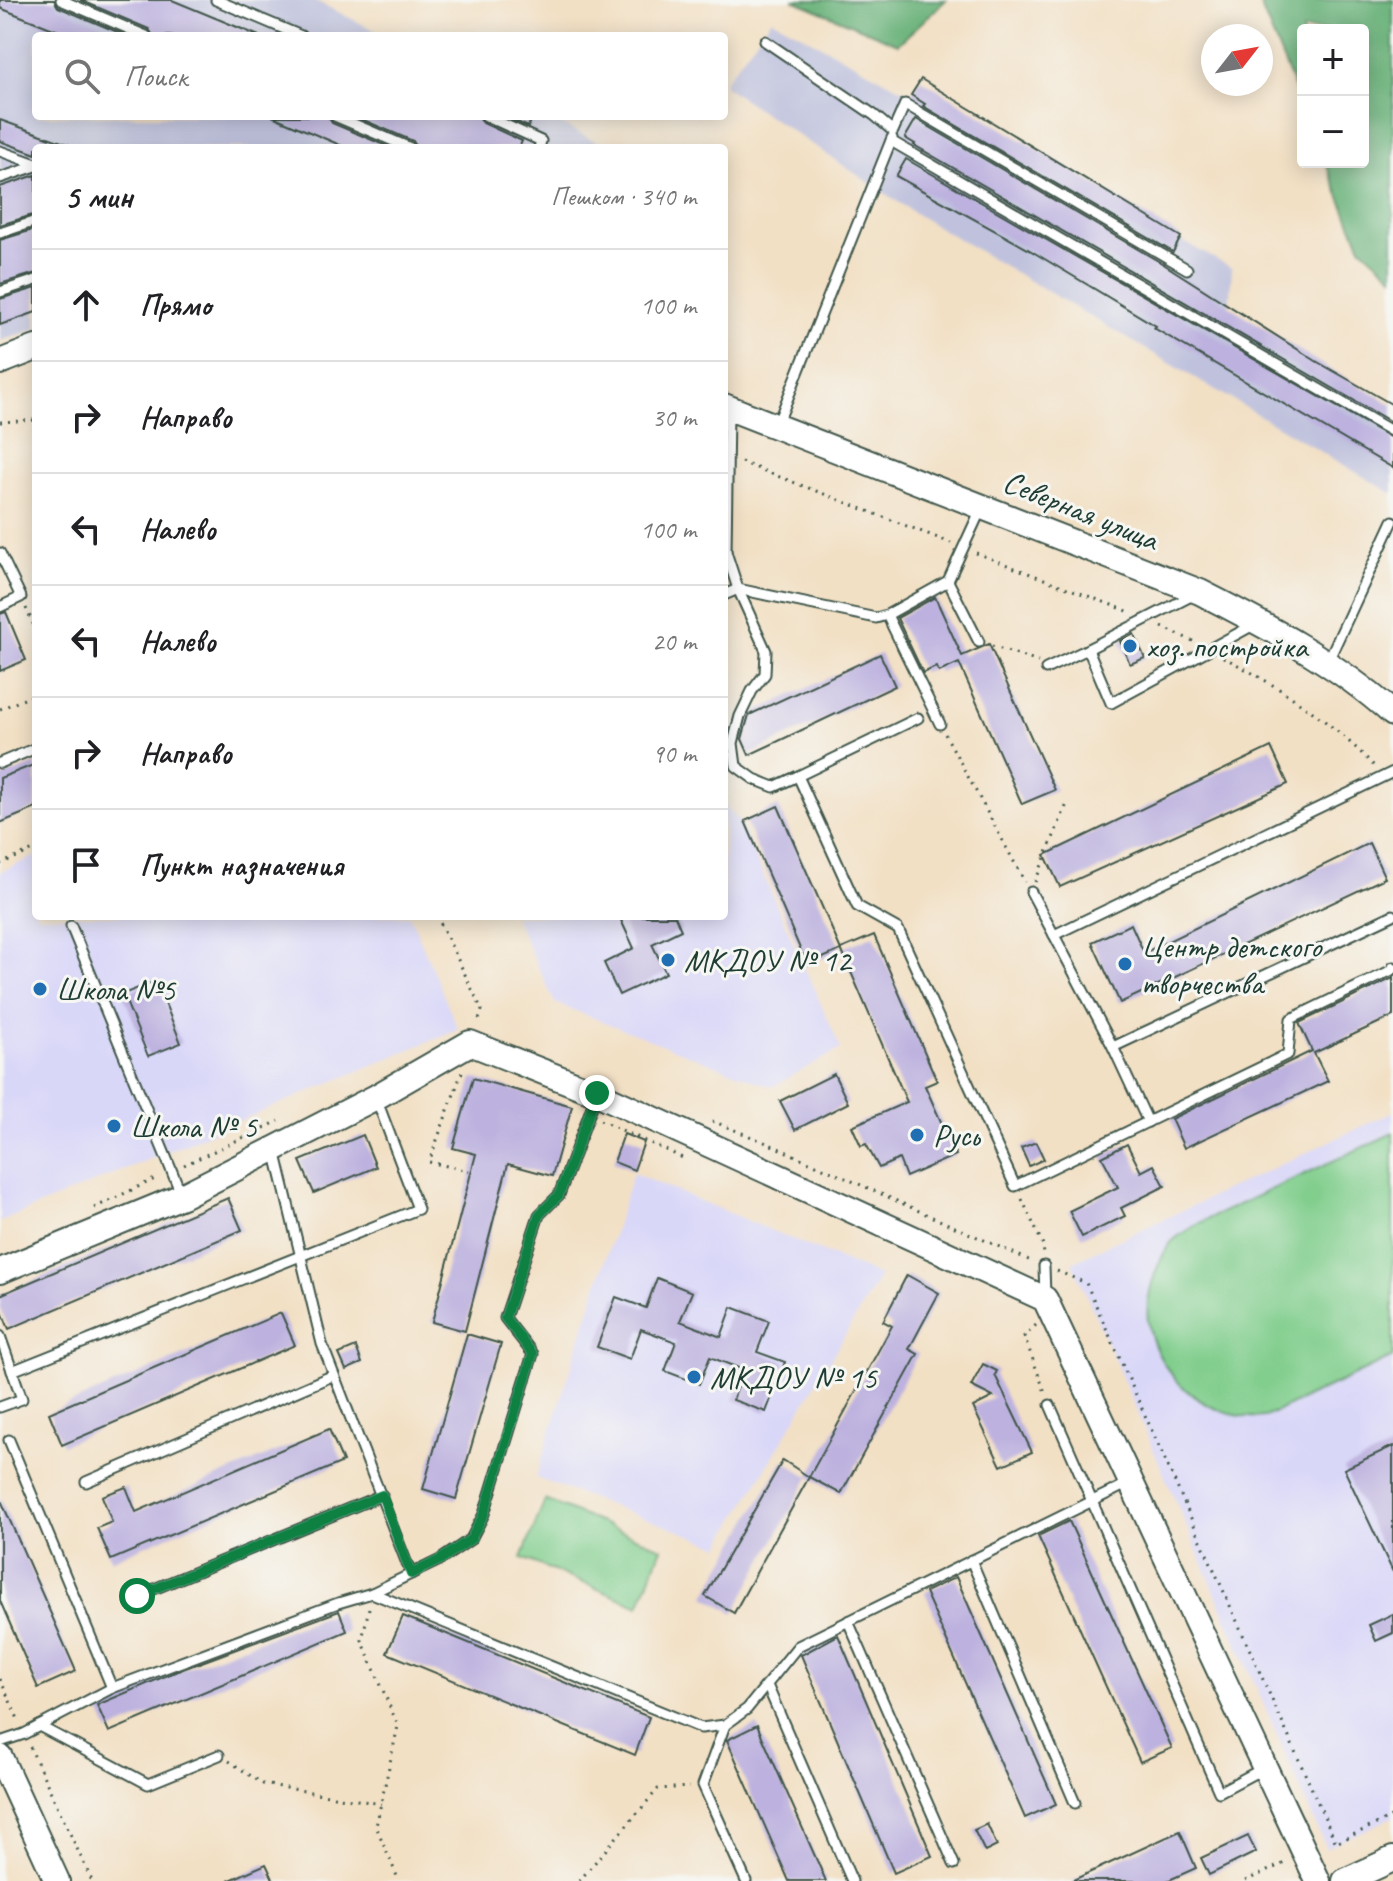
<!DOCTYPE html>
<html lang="ru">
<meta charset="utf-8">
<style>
:root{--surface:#fff;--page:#f2f2f2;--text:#202124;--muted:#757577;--line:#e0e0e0}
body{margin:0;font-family:Caveat,sans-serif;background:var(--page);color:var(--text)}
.controls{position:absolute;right:24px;top:24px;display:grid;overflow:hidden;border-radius:8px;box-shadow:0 4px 20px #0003}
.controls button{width:72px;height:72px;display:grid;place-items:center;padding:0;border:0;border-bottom:2px solid var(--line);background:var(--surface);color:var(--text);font:40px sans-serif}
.compass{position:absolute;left:1201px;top:24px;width:72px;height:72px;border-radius:50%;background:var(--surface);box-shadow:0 4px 20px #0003;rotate:59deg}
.stop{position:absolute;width:24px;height:24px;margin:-18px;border:6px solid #0b8043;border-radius:50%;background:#fff}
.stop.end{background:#0b8043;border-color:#fff;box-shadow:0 2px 8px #0008}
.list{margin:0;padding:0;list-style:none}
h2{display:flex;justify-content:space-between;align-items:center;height:104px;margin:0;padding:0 32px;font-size:34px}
h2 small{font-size:26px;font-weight:400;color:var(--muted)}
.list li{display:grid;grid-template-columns:52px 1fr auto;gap:24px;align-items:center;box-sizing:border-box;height:112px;padding:0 32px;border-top:2px solid var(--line)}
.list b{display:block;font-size:30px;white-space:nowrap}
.list em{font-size:26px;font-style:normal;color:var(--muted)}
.icon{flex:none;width:44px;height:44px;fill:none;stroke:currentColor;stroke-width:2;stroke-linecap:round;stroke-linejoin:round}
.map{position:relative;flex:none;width:1393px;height:1881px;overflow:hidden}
.search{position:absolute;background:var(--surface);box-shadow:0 4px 20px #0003;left:32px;top:32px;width:696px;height:88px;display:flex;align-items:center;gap:20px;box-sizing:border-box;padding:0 28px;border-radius:8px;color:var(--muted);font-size:30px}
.panel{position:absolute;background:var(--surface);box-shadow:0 4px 20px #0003;left:32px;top:144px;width:696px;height:776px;border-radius:8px}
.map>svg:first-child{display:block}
.built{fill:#d9d7f8}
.industrial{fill:#c0c2dd}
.green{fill:#81ce8d;stroke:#508660;stroke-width:2}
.forest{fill:#68b178;stroke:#447756;stroke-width:2}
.building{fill:#bdb2df}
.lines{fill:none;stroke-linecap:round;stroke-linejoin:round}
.service-casing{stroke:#3f554a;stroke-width:13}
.tertiary-casing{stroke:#3f554a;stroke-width:28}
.path{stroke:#3f554a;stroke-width:3;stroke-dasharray:2 6;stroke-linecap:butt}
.service{stroke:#fff;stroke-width:9}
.tertiary{stroke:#fff;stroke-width:24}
.route{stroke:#0b8043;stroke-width:10}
.poi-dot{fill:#1f6fb2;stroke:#f6f6f2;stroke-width:3}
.labels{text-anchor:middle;stroke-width:6;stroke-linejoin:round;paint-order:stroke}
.street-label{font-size:32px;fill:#1f3d34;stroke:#f6f6f2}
.poi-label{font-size:32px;fill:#1f3d34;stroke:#f6f6f2;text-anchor:start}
</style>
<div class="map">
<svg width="1393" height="1881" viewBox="0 0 1393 1881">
<rect width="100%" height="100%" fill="#f6f6f2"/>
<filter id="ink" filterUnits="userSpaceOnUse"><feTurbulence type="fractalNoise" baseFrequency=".0125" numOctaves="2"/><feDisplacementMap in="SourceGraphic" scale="16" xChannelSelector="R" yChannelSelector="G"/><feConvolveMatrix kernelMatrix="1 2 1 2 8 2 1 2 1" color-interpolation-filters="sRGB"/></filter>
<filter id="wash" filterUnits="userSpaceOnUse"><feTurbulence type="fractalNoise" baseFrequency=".006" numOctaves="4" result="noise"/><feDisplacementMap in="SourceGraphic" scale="32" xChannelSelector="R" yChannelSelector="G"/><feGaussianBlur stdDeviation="1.8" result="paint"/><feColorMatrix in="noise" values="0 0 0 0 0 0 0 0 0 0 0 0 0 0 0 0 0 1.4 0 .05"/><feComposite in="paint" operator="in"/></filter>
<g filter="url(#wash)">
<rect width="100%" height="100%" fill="#f2e0c5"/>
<g class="built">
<polygon points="724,804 739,821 841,1049 772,1087 555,1003 514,916 724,916"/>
<polygon points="36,856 36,916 410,916 458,1029 0,1222 0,872"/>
<polygon points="1393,1112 1393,1817 1326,1848 1072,1262"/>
<polygon points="633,1173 880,1276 720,1546 536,1478"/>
</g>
<g class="industrial">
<polygon points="0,0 314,0 386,36 36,36 36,116 545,116 609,148 36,148 36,329 0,341"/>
<polygon points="772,19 1232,268 1228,323 1393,418 1393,494 919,216 724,86 724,82"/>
</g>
<g class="green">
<path d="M 1393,1133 L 1393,1357 L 1265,1417 C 1209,1422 1156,1377 1148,1321 C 1145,1297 1156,1265 1169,1245 C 1175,1236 1190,1229 1199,1223 Z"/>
<polygon points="545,1500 662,1548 639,1606 522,1558"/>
</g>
<g class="forest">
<polygon points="793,0 946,0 898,44"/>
<polygon points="1258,0 1393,0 1393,276 1361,247 1325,162 1363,162 1363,30 1303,30 1303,108"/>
</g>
<g id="blocks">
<g class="building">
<polygon points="0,0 54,0 58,7 127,36 71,36 0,8"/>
<polygon points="80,0 172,0 259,36 153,36 149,29"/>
<polygon points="921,79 1181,237 1173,252 923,106 925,104 911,95"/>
<polygon points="272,116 328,116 332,123 391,148 347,148"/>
<polygon points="354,116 479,116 483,123 522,141 519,148 417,148 413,141"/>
<polygon points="504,116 533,116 528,127"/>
<polygon points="916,119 1165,265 1316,361 1393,405 1393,423 914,145 915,144 905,138"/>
<polygon points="0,120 73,146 73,148 36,148 36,154 0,141"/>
<polygon points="906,159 1393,439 1393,468 1154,328 1156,326 1028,249 896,176"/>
<polygon points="36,175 36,214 0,225 0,187"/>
<polygon points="36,229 36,273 0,284 0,240"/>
<polygon points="36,288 36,312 0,325 0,299"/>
<polygon points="935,597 962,656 989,644 1055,790 1022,804 959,663 939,672 936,667 923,673 897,618"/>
<polygon points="6,612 26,660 0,671 0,614"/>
<polygon points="1134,634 1145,658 1130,664 1120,641"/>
<polygon points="880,654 895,686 749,755 742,739 749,715"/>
<polygon points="1271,747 1288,784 1060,887 1045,855"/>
<polygon points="36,764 36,808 0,823 0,778"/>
<polygon points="778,806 841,950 807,965 745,821"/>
<polygon points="1369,843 1385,878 1120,1003 1092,942 1131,924 1144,953"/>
<polygon points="619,916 675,916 681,930 652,944 666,973 619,995 604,963 634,948"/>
<polygon points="874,935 937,1081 925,1086 956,1155 906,1177 899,1159 879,1168 866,1144 861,1146 852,1126 907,1102 841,949"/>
<polygon points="1393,978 1393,1016 1314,1053 1328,1081 1184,1148 1171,1119 1312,1051 1299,1023"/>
<polygon points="156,981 181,1043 148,1056 123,994"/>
<polygon points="834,1074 848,1103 795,1130 780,1101"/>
<polygon points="473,1078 572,1106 552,1176 508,1164 465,1331 432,1322 476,1154 453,1148"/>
<polygon points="624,1134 644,1142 634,1170 614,1162"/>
<polygon points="363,1135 376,1167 314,1193 300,1161"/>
<polygon points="1036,1142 1044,1159 1029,1166 1021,1148"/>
<polygon points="1127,1144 1141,1172 1154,1165 1165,1186 1121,1208 1125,1216 1082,1237 1069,1211 1118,1187 1102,1157"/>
<polygon points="228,1198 242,1230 9,1329 0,1307 0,1295"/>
<polygon points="907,1275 939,1293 909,1349 918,1354 841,1494 809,1477 892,1326 883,1321"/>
<polygon points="657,1278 692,1292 680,1321 721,1337 732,1307 769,1321 757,1352 785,1362 766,1412 733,1400 744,1370 710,1357 699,1384 665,1371 676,1342 641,1329 630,1359 597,1347 616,1297 646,1308"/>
<polygon points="281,1313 295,1345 62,1445 49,1413"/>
<polygon points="467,1334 501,1344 456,1499 423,1489"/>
<polygon points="356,1347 362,1363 346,1370 339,1354"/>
<polygon points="983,1364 997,1371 995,1375 1032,1452 1001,1466 973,1407 993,1397 971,1386"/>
<polygon points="329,1429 343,1462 111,1560 97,1528 112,1522 102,1496 126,1487 136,1512"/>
<polygon points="1393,1446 1393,1572 1344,1469"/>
<polygon points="783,1460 809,1477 734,1613 705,1596"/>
<polygon points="0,1498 76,1671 38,1688 0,1601"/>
<polygon points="1069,1521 1172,1748 1140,1762 1038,1536"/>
<polygon points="956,1577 1056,1804 1025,1818 925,1592"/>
<polygon points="339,1611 347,1631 109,1732 97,1705 175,1672"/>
<polygon points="1393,1614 1393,1633 1376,1641 1369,1625"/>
<polygon points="403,1616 649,1717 635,1755 387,1653"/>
<polygon points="838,1635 932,1856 894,1873 801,1655"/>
<polygon points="757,1725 826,1881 789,1881 727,1740"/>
<polygon points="987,1824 997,1846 985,1852 974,1830"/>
<polygon points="1180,1831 1196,1868 1167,1881 1071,1881"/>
<polygon points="1248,1836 1256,1852 1209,1875 1201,1858"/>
<polygon points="266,1864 274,1881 228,1881"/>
</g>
</g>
</g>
<g filter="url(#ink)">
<use href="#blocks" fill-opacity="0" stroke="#3f554a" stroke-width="2"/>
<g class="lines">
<defs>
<g id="service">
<polyline points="61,0 146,36"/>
<polyline points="216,0 301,36"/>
<polyline points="765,41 874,115 893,131 905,104 1187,269"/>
<polyline points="335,116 410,148"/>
<polyline points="486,116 541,141 539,148"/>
<polyline points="891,141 1393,432"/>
<polyline points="0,151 36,164"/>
<polyline points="0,178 36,166"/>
<polyline points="0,233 36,221"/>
<polyline points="0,292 36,280"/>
<polyline points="777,425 892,138"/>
<polyline points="726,552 728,411"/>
<polyline points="0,553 21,597 0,607"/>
<polyline points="724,553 726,552 738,589 766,651 765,674 752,691 740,716 733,743 736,766 754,779 774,787 798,776"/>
<polyline points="948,581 979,642"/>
<polyline points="724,595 738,589 876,618 887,615 948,581 981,509"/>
<polyline points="887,615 940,724"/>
<polyline points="1088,649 1195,594"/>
<polyline points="1327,663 1393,521"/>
<polyline points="1046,669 1088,649 1111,703 1257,623"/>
<polyline points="918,718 798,776 857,906 898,929 1015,1186 1288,1054 1291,1019 1392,970 1393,967"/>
<polyline points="0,763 36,748"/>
<polyline points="1393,772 1054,935 1113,1047 1393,915"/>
<polyline points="1031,892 1054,935"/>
<polyline points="71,926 182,1196"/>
<polyline points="1113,1047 1148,1122"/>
<polyline points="275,1150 322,1344 411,1574"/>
<polyline points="1044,1266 1045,1296"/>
<polyline points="0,1336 22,1399 0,1407"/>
<polyline points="12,1371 418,1209 376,1098"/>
<polyline points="1050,1405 1219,1792 1264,1768"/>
<polyline points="9,1440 112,1688"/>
<polyline points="86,1482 334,1375"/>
<polyline points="971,1560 1075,1803"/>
<polyline points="372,1593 701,1728 725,1725 747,1709 798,1646 1129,1483"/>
<polyline points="137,1596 382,1495"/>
<polyline points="848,1621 954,1864"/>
<polyline points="767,1685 852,1881"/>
<polyline points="725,1725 703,1785 746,1881"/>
<polyline points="39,1726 148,1784 219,1755"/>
<polyline points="0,1742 24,1734 112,1688 338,1603 372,1593 411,1574 440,1560 471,1539 484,1514 533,1354 505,1318 539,1215 559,1195 597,1093"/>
</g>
<g id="tertiary">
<polyline points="0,362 36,348"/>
<path d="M 724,406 L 1200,592 C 1267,626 1337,663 1393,714"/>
<polyline points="0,1271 182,1196 376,1097 470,1043 597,1093 1045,1299 1318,1881"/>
<polyline points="0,1757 57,1881"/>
<polyline points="1345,1881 1393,1859"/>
</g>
</defs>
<use href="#service" class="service-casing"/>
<use href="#tertiary" class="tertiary-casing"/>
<g class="path">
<polyline points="0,422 36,420"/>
<polyline points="741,462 951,543"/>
<polyline points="976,553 1130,612"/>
<polyline points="26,608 36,630"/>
<polyline points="1162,627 1195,642"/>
<polyline points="992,646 1038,662"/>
<path d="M 1223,657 C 1279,686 1332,721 1375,767"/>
<polyline points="0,709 36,694"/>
<polyline points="945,734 1025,882"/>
<polyline points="0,864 36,849"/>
<polyline points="1035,882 1067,804"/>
<polyline points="437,916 482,1010 478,1023"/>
<polyline points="462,1072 429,1162 469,1171"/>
<polyline points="600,1120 687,1160"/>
<polyline points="712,1121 767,1143 1031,1261"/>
<polyline points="184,1165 279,1121"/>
<polyline points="1022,1199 1043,1245 1044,1255"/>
<polyline points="94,1208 159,1177"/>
<polyline points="1057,1271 1086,1283 1336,1843 1393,1816"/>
<polyline points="1036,1325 1024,1336 1045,1392"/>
<polyline points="369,1608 362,1640 398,1726 376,1826 399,1881"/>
<polyline points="0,1679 19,1721"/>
<polyline points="30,1747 92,1881"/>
<polyline points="229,1761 263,1784 381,1804"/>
<polyline points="579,1881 658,1789 689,1787"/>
<polyline points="1245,1881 1287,1862"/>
</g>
<use href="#service" class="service"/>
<use href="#tertiary" class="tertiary"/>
</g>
</g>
<g class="lines" filter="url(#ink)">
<polyline class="route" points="137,1596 382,1495 411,1574 440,1560 471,1539 484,1514 533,1354 505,1318 539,1215 559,1195 597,1093"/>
</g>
<g class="poi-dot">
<circle cx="1130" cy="646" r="8"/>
<circle cx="668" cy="960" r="8"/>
<circle cx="1125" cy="964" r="8"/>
<circle cx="40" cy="989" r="8"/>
<circle cx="114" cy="1126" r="8"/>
<circle cx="917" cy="1135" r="8"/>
<circle cx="694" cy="1377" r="8"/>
</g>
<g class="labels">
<g class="street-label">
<text transform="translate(1081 510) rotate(22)" y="11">Северная улица</text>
</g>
<g class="poi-label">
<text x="1146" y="657">хоз. постройка</text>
<text x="1141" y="957">Центр детского<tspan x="1141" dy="37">творчества</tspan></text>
<text x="684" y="971">МКДОУ № 12</text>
<text x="56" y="1000">Школа №5</text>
<text x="130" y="1137">Школа № 5</text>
<text x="933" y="1146">Русь</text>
<text x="710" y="1388">МКДОУ № 15</text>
</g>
</g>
</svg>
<div class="controls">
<button>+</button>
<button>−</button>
</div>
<svg class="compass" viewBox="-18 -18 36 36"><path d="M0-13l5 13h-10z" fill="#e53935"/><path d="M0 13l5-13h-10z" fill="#757577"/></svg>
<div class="stop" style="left:137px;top:1596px"></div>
<div class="stop end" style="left:597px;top:1093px"></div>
<div class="search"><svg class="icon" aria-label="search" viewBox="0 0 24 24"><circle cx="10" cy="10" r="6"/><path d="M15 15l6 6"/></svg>Поиск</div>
<section class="panel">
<h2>5 мин<small>Пешком · 340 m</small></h2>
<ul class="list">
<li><svg class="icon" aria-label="ahead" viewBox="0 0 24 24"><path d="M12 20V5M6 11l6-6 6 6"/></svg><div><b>Прямо</b></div><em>100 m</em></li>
<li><svg class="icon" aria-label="right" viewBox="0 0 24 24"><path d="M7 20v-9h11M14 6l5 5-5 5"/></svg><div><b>Направо</b></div><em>30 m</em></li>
<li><svg class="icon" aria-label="left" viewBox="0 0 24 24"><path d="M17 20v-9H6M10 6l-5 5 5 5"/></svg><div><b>Налево</b></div><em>100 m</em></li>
<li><svg class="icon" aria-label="left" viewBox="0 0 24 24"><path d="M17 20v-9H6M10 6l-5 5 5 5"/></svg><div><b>Налево</b></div><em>20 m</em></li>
<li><svg class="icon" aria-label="right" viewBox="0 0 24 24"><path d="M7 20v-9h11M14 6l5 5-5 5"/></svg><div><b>Направо</b></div><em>90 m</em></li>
<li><svg class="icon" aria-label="arrive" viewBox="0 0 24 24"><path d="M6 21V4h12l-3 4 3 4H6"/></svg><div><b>Пункт назначения</b></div></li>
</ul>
</section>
</div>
